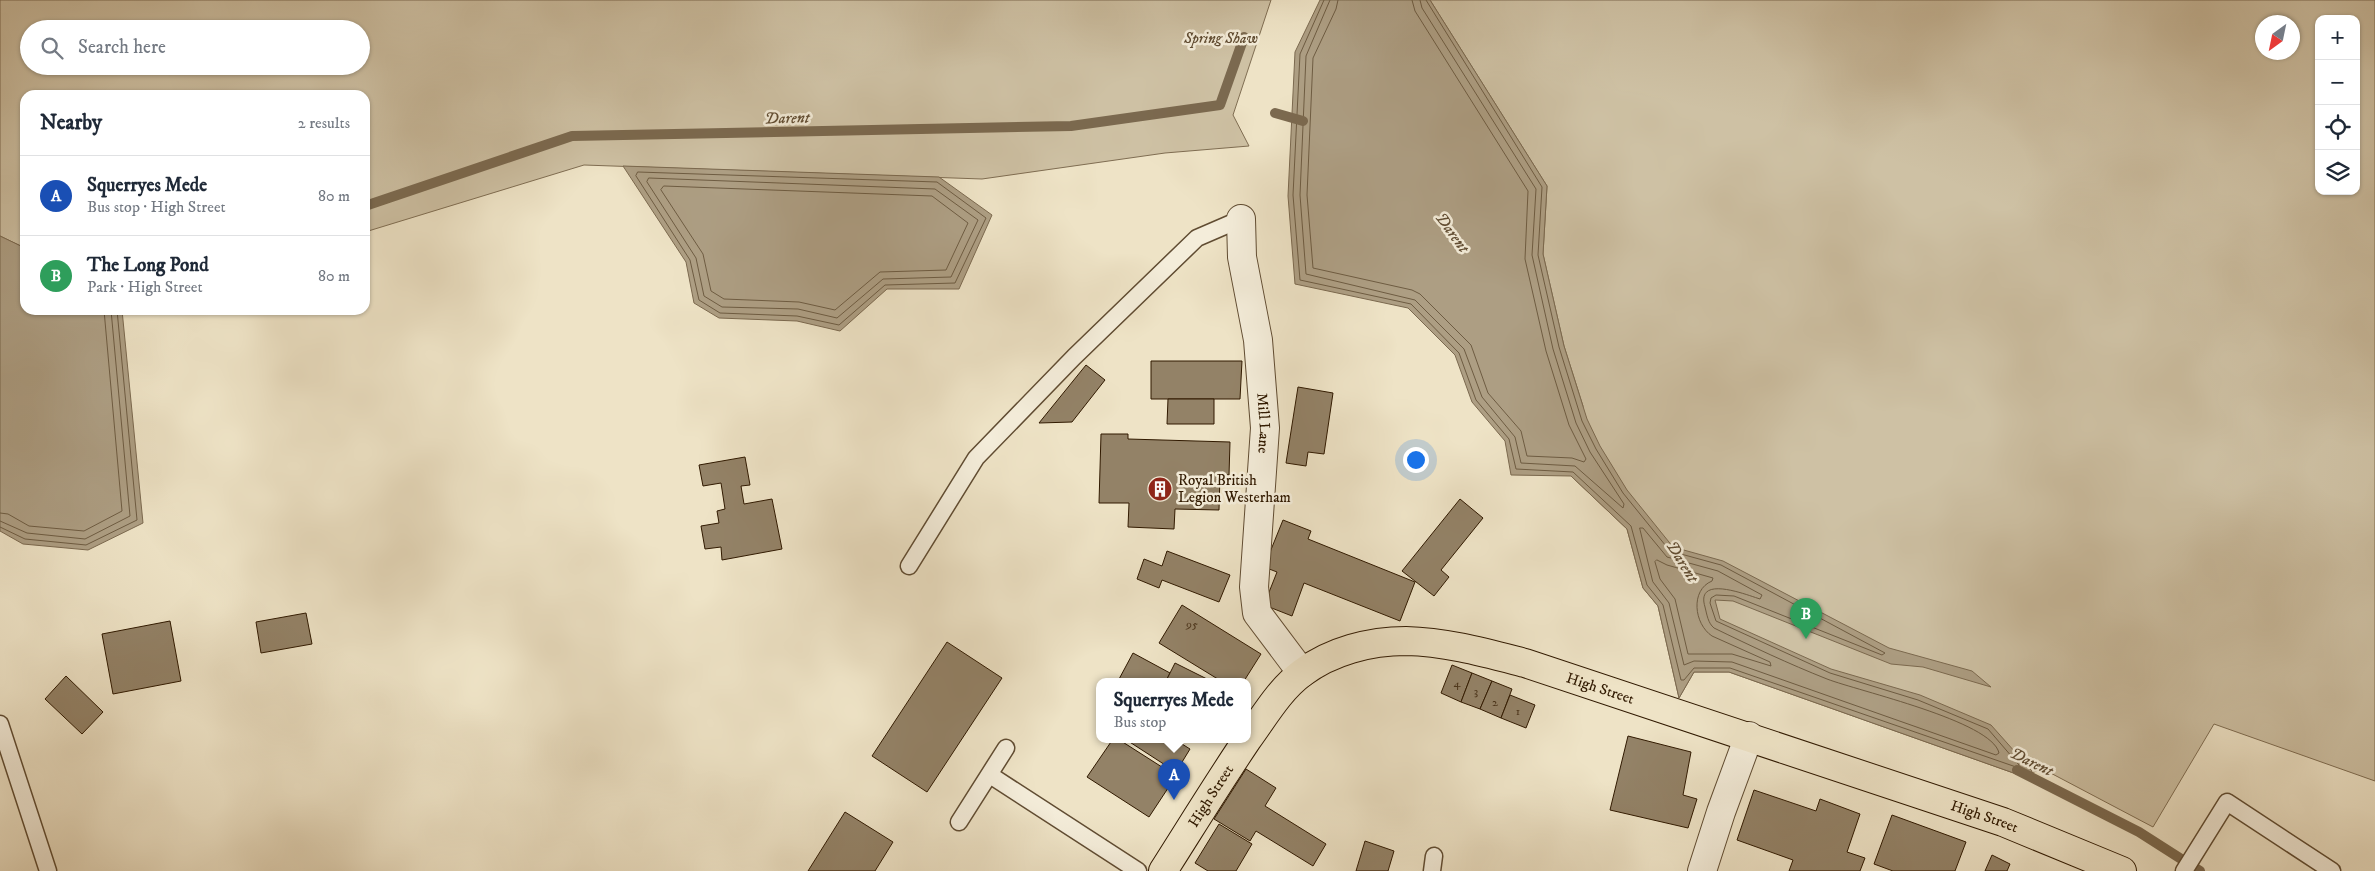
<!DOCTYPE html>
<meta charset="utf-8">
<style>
:root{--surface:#fff;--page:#f6f6f7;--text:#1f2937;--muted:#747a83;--line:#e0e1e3;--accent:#8f2418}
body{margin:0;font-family:"IM FELL DW Pica",serif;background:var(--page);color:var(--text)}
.controls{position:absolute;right:15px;top:15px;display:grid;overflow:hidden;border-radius:10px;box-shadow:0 1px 4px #0004}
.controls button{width:45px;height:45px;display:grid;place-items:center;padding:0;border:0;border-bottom:1px solid var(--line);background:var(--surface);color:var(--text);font:25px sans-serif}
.compass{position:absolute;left:2255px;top:15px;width:45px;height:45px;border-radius:50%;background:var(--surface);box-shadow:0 1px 4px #0004;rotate:213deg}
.you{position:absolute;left:1415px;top:459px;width:18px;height:18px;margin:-12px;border:4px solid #fff;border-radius:50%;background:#1a73e8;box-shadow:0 0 0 8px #1a73e833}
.badge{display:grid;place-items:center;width:32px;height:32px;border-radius:50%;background:var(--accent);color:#fff;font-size:16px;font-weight:700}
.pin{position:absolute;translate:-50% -41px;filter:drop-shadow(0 1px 2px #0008)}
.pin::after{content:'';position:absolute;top:26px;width:18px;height:15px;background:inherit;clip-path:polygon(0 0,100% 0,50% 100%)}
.popup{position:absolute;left:1096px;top:678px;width:155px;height:65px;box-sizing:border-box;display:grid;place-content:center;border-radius:10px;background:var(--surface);filter:drop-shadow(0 1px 4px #0005);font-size:16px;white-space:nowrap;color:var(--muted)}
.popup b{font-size:19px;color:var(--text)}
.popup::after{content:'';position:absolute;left:50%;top:100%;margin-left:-10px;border:10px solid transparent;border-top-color:var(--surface)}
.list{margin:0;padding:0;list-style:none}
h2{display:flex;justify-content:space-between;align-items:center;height:65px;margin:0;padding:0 20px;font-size:21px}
h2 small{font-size:16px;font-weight:400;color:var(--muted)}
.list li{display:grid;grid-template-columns:32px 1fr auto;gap:15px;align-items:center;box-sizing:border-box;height:80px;padding:0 20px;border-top:1px solid var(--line)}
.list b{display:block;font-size:19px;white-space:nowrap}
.list p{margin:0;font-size:16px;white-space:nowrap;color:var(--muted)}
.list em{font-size:16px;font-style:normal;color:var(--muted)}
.icon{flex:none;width:28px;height:28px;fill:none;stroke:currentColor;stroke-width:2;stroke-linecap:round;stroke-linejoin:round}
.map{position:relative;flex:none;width:2375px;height:871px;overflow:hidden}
.search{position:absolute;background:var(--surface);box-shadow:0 1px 4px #0004;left:20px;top:20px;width:350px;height:55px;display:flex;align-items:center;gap:12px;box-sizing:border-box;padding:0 18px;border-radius:28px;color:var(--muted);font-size:19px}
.panel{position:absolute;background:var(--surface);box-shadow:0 1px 4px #0004;left:20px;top:90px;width:350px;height:225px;border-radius:15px}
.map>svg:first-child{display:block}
.green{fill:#cec1a4;stroke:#7f6d52;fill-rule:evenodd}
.water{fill:#ad9e83;stroke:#7b694f}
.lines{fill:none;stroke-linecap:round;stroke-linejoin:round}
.shore{stroke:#6e5c42;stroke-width:1}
.stream{stroke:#7b694f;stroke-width:10}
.building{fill:#938267;stroke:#301900}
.lane-casing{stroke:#604c32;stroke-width:19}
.street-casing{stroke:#604c32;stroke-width:30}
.primary-casing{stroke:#301900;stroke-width:30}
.lane{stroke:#f4edda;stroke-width:16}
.street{stroke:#f4edda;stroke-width:28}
.primary{stroke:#eee3c6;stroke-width:28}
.labels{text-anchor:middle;stroke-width:5;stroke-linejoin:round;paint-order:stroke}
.number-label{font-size:12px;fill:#49331a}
.park-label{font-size:15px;font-style:italic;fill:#5f4b31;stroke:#f4edda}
.street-label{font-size:15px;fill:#301900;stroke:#f4edda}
.poi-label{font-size:15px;fill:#301900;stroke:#f4edda;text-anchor:start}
.water-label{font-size:16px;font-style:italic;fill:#624e34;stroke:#f4edda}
</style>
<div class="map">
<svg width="2375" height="871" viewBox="0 0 2375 871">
<rect width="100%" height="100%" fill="#eee3c6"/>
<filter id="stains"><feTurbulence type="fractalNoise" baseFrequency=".004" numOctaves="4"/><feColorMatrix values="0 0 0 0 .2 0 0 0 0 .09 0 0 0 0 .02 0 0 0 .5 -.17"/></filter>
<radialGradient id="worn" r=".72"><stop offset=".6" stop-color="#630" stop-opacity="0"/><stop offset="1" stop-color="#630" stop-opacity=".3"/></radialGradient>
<g class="green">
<path d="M 0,0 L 1271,0 L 1233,115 L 1249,146 L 1165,153 L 982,179 L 584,165 L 365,232 L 365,95 L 25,95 L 25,248 L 0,236 ZM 29,29 L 361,29 L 361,66 L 29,66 Z"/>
<path d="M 1430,0 L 2375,0 L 2375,781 L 2214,724 L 2153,827 L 2043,769 L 2022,776 L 1729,672 L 1694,672 L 1679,698 L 1658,606 L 1643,588 L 1627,529 L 1571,476 L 1583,406 L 1564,346 L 1543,254 L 1547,186 ZM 2319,19 L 2356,19 L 2356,191 L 2319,191 ZM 2262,22 L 2292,22 L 2292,52 L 2262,52 Z"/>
</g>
<g class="water">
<polygon points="1320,0 1430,0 1547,186 1543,254 1564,346 1587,419 1600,446 1627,490 1673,547 1723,561 1889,648 1972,671 1991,687 1923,667 1891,664 1733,601 1715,600 1720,619 1831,669 1920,695 1991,725 2032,771 2029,775 2022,776 1729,672 1694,672 1679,698 1658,606 1643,588 1627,529 1571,476 1511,475 1505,441 1472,402 1455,355 1408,308 1295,284 1288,196 1295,52"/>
<polygon points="623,166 939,177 992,215 959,289 887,289 840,331 797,321 719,318 694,303 686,262"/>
<polygon points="0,236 25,248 25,310 122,310 143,523 88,550 23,544 0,531"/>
</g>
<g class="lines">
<g class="shore">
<polyline points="1324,0 1300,54 1293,195 1300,280 1411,304 1459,353 1476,400 1509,439 1516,469 1573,472 1631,526 1647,585 1663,605 1681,680 1684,680 1694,668 1730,668 2019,768 2019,765 1988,729 1918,700 1830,673 1716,621 1710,603 1711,598 1716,595 1734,596 1882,655 1885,653 1721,565 1670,551 1623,493 1596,449 1582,421 1559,347 1538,255 1542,187 1426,0"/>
<polyline points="1330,0 1306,56 1300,195 1306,274 1415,300 1464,349 1482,397 1515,437 1521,463 1575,466 1623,508 1624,504 1590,452 1576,423 1553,349 1532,255 1536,189 1422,8 1420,0"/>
<polyline points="1338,0 1336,9 1313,58 1307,195 1313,268 1412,290 1420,294 1471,345 1488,393 1521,431 1527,456 1572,458 1584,462 1586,459 1569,425 1546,351 1525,259 1528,191 1415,11 1412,0"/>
<polygon points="638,172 937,182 986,218 955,283 885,285 839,325 797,316 720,313 699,300 690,260 636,176"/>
<polygon points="649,178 935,189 978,220 951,277 883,279 837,318 798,309 722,307 704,296 696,258 647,182"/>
<polygon points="664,186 932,196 968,223 946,270 880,272 835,310 799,302 724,299 711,291 703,254 661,190"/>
<polyline points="0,513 8,514 29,526 84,531 122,511 104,310"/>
<polyline points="0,521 27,533 85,539 130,516 111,310"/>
<polyline points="0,527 25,539 86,545 137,520 117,310"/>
<path d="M 1640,528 L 1643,528 L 1667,557 L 1718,571 L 1762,595 L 1760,599 C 1747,595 1695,574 1705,607 C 1707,615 1708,623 1714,628 C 1751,646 1789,664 1827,679 C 1858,691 1992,721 1999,753 L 1996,755 L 1732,662 L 1694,661 L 1684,665 L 1669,603 L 1653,582 Z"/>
<path d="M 1657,560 L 1667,565 L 1713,578 L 1712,581 C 1690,590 1694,624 1712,636 L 1770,662 L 1771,666 L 1732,654 L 1688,654 L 1675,599 L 1660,579 L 1655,562 Z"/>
</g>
<g class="stream">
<polyline points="1275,113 1303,121"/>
<polyline points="365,206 572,136 1071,126 1220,105 1244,37"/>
<polyline points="2017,770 2139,832 2200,871"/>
</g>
</g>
<g class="building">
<polygon points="1151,361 1242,361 1240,399 1151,399"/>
<polygon points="1086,365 1105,380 1072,422 1039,423"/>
<polygon points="1298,387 1333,393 1324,454 1308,452 1306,466 1286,463"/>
<polygon points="1168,399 1214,399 1214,424 1167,424"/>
<polygon points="1101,434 1128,434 1128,439 1230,442 1229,475 1220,474 1219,510 1175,509 1174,529 1128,527 1129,503 1099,503"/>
<polygon points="745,457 750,485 741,486 744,504 772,499 782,549 722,560 721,547 705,549 701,526 719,523 717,511 725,509 721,483 703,486 699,465"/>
<polygon points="1460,499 1483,518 1441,570 1449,577 1434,596 1402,571"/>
<polygon points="1283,520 1311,531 1308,539 1415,582 1400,621 1304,583 1292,616 1264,605 1277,572 1264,567"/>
<polygon points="1167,551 1230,575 1219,602 1162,580 1159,588 1137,579 1144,559 1162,566"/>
<polygon points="1182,605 1261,654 1244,681 1221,681 1159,643"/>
<polygon points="306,613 312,644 261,653 256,622"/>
<polygon points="170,621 181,681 113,694 102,634"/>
<polygon points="947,642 1002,678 927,792 872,756"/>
<polygon points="1133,653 1170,673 1166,681 1118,681"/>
<polygon points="1175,663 1211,681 1166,681"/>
<polygon points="1452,665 1472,673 1461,702 1441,693"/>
<polygon points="1472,673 1492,681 1480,709 1461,702"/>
<polygon points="66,676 103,712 82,734 45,699"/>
<polygon points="1492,681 1512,689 1501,718 1480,709"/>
<polygon points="1510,695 1535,705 1526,728 1501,718"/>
<polygon points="1628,736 1691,752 1683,795 1697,799 1688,828 1610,810"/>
<polygon points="1113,739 1118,739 1176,776 1149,817 1087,777"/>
<polygon points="1125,739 1174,739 1190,749 1176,772"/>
<polygon points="1246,769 1276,788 1265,806 1326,844 1313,866 1256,831 1250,841 1214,819"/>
<polygon points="1754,790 1816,811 1820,799 1860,814 1847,852 1865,858 1860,871 1789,871 1793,860 1737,840"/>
<polygon points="845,812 893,842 875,871 808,871"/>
<polygon points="1892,815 1966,842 1955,871 1893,871 1874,864"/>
<polygon points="1219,824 1252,844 1236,871 1208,871 1195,863"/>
<polygon points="1365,841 1394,851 1388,871 1356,871"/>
<polygon points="1992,855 2010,864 2007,871 1985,871"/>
</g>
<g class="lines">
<defs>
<g id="lane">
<polyline points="909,566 976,458 1074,357 1197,238 1241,219"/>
<polyline points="0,724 48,871"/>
<polyline points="990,775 1138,871"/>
<polyline points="959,822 1006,748"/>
<polyline points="1432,871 1434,856"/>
<polyline points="2184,871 2227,802 2332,871"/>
</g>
<g id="street">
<path id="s1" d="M 1241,219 L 1242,257 L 1258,340 L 1265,428 L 1254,587 L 1257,613 L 1302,673"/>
<polyline points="1702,871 1721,812 1749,736"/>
</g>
<g id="primary">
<path id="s2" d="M 1163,871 C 1191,827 1218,783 1247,740 C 1264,717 1279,690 1302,673 C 1331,651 1370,641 1406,641 C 1447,642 1486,653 1525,663 L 2003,822 L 2122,871"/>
</g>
</defs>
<use href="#lane" class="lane-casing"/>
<use href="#street" class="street-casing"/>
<use href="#primary" class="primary-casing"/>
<use href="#lane" class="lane"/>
<use href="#street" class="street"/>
<use href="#primary" class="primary"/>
</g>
<defs>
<symbol id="building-disc" viewBox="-11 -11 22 22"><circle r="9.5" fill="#8f2418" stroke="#f4edda"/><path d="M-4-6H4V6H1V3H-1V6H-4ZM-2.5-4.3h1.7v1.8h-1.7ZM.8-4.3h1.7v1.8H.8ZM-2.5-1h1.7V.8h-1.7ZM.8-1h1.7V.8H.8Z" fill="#fff"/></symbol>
</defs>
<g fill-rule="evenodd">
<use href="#building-disc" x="1146" y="475" width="28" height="28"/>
</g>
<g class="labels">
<g class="number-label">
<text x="1192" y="628">95</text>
<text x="1457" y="687">4</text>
<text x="1476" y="695">3</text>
<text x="1495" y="706">2</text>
<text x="1518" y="715">1</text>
</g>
<g class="park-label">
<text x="1221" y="43">Spring Shaw</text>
</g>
<g class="street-label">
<text dy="5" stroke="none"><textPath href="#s1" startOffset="206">Mill Lane</textPath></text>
<text dy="5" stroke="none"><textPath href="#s2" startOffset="554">High Street</textPath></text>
<text dy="5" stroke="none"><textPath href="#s2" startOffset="89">High Street</textPath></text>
<text dy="5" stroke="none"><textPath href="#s2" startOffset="959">High Street</textPath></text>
</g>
<g class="poi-label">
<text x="1178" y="485">Royal British<tspan x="1178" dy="17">Legion Westerham</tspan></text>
</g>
<g class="water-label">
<text transform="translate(787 117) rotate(-1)" y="6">Darent</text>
<text transform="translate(1453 232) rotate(54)" y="6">Darent</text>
<text transform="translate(1683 561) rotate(58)" y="6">Darent</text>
<text transform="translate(2032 761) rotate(26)" y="6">Darent</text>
</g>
</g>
<rect width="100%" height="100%" filter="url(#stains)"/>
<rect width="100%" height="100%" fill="url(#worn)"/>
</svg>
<div class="controls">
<button>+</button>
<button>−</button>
<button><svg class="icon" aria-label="locate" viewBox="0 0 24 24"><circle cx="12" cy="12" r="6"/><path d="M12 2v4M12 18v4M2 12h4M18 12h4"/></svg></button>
<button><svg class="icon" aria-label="layers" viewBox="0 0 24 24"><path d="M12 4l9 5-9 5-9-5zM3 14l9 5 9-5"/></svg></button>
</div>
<svg class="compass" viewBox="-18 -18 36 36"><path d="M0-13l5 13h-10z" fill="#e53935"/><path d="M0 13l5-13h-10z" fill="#747a83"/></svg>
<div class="you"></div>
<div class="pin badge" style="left:1174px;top:800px;background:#1a4fb4">A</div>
<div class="popup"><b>Squerryes Mede</b>Bus stop</div>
<div class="pin badge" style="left:1806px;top:639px;background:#2e9e5b">B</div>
<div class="search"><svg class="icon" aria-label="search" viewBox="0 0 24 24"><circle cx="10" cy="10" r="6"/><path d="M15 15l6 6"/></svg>Search here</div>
<section class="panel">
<h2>Nearby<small>2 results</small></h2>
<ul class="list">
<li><span class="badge" style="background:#1a4fb4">A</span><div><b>Squerryes Mede</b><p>Bus stop · High Street</p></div><em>80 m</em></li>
<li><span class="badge" style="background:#2e9e5b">B</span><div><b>The Long Pond</b><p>Park · High Street</p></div><em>80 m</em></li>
</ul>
</section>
</div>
